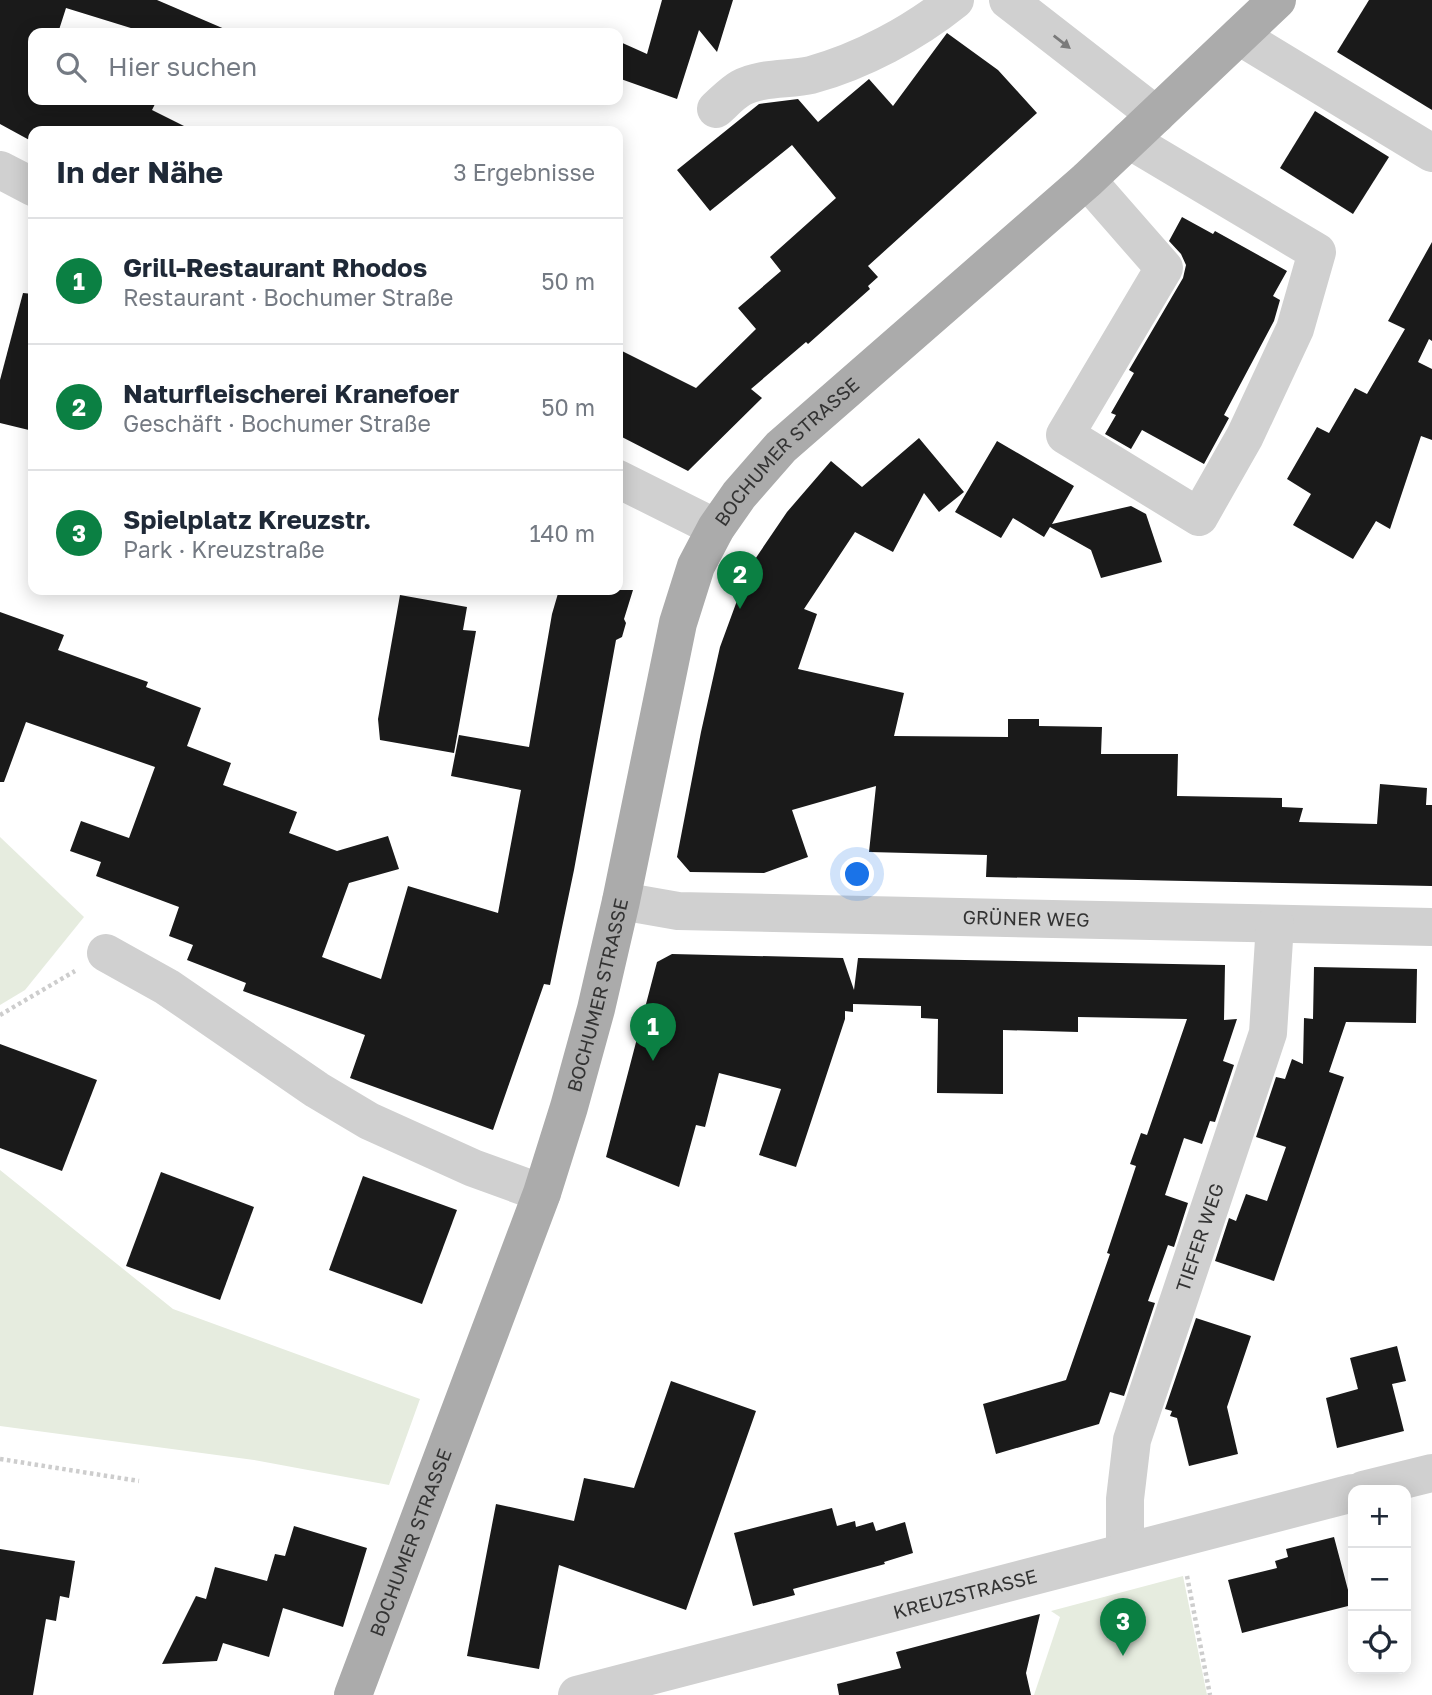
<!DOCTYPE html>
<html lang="de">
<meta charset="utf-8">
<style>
:root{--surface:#fff;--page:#f2f2f3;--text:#1f2937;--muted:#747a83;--line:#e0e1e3;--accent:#0b8043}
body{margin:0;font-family:"Golos Text",sans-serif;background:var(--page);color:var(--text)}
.controls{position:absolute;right:21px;bottom:21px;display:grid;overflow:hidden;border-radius:14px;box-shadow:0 4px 18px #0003}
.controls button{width:63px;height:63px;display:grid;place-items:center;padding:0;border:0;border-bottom:2px solid var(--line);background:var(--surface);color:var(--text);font:35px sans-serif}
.you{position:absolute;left:858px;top:875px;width:24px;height:24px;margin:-18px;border:5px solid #fff;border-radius:50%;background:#1a73e8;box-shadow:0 0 0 10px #1a73e833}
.badge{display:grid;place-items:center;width:46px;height:46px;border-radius:50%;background:var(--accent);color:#fff;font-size:23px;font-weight:700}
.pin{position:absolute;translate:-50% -58px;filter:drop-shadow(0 2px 4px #0008)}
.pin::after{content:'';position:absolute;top:37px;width:24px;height:21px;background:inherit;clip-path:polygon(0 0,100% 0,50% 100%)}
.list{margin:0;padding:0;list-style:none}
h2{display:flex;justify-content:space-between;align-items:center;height:91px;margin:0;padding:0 28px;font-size:30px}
h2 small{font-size:23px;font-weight:400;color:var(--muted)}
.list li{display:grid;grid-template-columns:46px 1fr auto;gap:21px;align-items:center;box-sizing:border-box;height:126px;padding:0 28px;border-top:2px solid var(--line)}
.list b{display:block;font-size:26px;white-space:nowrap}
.list p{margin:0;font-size:23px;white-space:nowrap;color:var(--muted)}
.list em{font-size:23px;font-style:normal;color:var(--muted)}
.icon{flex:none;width:38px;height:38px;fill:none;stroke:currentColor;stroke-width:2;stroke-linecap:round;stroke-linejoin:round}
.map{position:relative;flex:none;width:1432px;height:1695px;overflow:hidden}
.search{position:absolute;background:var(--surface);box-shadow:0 4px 18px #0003;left:28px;top:28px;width:595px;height:77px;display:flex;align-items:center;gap:18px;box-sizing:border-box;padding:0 24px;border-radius:14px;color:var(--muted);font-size:26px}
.panel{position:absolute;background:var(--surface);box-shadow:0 4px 18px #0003;left:28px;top:126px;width:595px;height:469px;border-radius:14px}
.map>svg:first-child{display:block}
.green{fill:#e6ecdf}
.building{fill:#1a1a1a}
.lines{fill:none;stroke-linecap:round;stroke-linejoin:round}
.path{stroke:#cdcdcd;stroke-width:4.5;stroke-dasharray:3.5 3.5;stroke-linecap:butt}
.minor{stroke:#d0d0d0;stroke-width:38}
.major{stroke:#ababab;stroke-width:38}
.oneway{fill:#7a7a7a}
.labels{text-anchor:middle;stroke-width:7;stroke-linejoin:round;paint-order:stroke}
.street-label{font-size:19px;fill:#333;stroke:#fff}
</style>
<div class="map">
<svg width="1432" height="1695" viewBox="0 0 1432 1695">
<rect width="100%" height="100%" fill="#fff"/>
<g class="green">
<polygon points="0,837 84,917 25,990 0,1005"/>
<polygon points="0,1170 173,1309 420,1399 389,1485 254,1460 0,1426"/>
<polygon points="1183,1576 1207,1695 1034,1695 1060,1617 1051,1611"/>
</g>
<g class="building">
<polygon points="0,0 157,0 234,33 147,33 66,8 58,33 33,33 33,100 157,100 152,110 194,131 33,131 33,142 0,124"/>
<polygon points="662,0 733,0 717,52 699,30 677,99 618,78 618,41 647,54"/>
<polygon points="1369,0 1432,0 1432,110 1337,52"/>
<polygon points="947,33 998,70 1037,113 868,266 878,277 868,286 870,289 808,344 806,342 751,389 762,398 688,471 618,435 618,349 696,388 756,329 738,308 781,271 770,257 836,198 792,145 710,211 677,170 759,104 798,99 818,122 869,79 893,106"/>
<polygon points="1315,111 1389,157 1353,214 1280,168"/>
<polygon points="1182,217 1213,234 1215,231 1287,271 1273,296 1280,300 1274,321 1224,415 1229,418 1204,464 1142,430 1131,449 1105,434 1116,415 1111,413 1134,373 1129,370 1183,278 1186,265 1181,254 1169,241"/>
<polygon points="1432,242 1432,341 1429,339 1418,362 1432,369 1432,440 1421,436 1390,529 1376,521 1353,559 1293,525 1311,494 1287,479 1317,427 1329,433 1355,388 1367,394 1405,329 1388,321"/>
<polygon points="23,293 33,294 33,431 0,423 0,380"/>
<polygon points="919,438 964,492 939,512 924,493 893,552 855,532 804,609 817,614 798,669 904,693 894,736 1008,737 1008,719 1039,719 1039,726 1102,727 1101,754 1178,754 1177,796 1282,798 1282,807 1303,808 1299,822 1377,824 1380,784 1427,788 1426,805 1432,805 1432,886 986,877 987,855 869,852 876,786 792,810 808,857 764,873 690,872 677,857 701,732 720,647 749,568 787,512 831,461 862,487"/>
<polygon points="997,441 1074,486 1052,524 1131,506 1146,514 1162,562 1101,578 1091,550 1050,527 1044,537 1013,518 1001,538 955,512"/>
<polygon points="559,590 633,590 624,619 626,623 622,637 616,640 574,870 550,985 544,984 493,1130 350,1078 365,1035 243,991 246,983 187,960 193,945 169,936 179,907 96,876 101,862 70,851 81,821 129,838 155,767 26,722 4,782 0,782 0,612 64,635 58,650 148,682 146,687 201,708 187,746 231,763 223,785 297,812 289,833 337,851 388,836 399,869 349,883 322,957 381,979 408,886 498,913 521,790 451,776 459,735 529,747 552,614"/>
<polygon points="400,595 467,607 463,630 476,631 454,753 380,740 378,719"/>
<polygon points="672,954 843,958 854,990 858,958 1225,965 1224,1020 1237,1019 1223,1061 1234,1065 1215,1122 1210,1121 1202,1144 1184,1138 1165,1195 1188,1203 1174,1247 1168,1245 1148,1301 1155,1303 1124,1396 1110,1392 1099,1424 996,1454 983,1404 1066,1380 1110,1254 1107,1253 1136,1166 1130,1164 1141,1133 1147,1135 1187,1019 1078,1017 1078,1032 1003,1030 1003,1094 937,1093 938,1019 921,1018 921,1006 853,1004 853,1012 845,1011 845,1019 796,1167 759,1155 781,1089 719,1073 705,1127 696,1125 679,1187 606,1157 657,962"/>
<polygon points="1314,967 1417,969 1416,1023 1346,1022 1329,1072 1344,1077 1274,1281 1215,1261 1229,1218 1236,1221 1246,1194 1267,1201 1286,1147 1256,1137 1276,1077 1285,1079 1292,1059 1303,1064 1304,1018 1313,1019"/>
<polygon points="0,1044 97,1080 62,1171 0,1148"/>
<polygon points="161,1172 254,1207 220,1300 126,1266"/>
<polygon points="363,1176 457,1210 422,1304 329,1270"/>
<polygon points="1196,1318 1251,1336 1227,1407 1238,1454 1189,1466 1177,1418 1170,1416 1172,1411 1165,1409"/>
<polygon points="1397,1346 1406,1381 1392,1384 1404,1431 1337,1448 1326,1398 1358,1389 1350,1358"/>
<polygon points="671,1381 756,1411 686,1610 559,1565 539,1669 467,1656 496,1504 574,1521 584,1478 634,1488"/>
<polygon points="832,1508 837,1526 855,1521 856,1527 873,1522 876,1531 905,1522 913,1553 884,1562 885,1564 793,1589 795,1595 753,1606 734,1533"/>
<polygon points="294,1526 367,1548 343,1627 283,1608 269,1657 223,1643 217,1661 162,1664 196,1596 206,1599 215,1567 267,1581 275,1554 285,1556"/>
<polygon points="1334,1537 1352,1605 1242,1633 1228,1580 1277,1568 1275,1561 1288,1557 1286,1549"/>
<polygon points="0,1549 75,1561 69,1598 60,1596 56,1621 46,1619 33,1695 0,1695"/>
<polygon points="1040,1614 1026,1673 1031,1695 839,1695 837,1684 901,1668 896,1652"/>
</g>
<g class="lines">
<g class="path">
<polyline points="0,1015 75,971"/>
<polyline points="0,1459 139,1481"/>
<polyline points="1187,1576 1210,1695"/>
</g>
<g class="minor">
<polyline points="1008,0 1156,115"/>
<polyline points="1239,36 1432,153"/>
<path d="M 716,109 C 724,102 732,93 741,88 C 761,77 789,80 811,75 C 862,61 914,33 955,0"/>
<polyline points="0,170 33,187"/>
<polyline points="1087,180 1164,268 1065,435 1199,517 1245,436 1295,329 1317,252 1129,140"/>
<polyline points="618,479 716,528"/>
<path id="s1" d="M 621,901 L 678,911 L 1432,927"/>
<polyline points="106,953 167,987 317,1090 369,1121 473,1168 542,1193"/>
<polyline points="1363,1490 1432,1473"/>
<path id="s2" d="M 1125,1552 L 1125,1499 L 1132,1440 L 1268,1033 L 1275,924"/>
<path id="s3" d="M 577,1695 L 1353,1493"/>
</g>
<path class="major" id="s4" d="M 353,1695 L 542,1193 L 569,1107 L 596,1009 L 621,901 L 678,623 L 696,566 L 716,528 L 739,495 L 781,447 L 1087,180 L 1277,0"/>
</g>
<defs><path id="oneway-solid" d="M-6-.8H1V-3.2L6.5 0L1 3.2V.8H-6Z" transform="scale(1.75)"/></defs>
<use class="oneway" href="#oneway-solid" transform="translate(1062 42) rotate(38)"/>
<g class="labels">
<g class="street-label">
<text dy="7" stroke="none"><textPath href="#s4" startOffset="1330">BOCHUMER STRASSE</textPath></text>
<text dy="7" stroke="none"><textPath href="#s1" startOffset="406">GRÜNER WEG</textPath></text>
<text dy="7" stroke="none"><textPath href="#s4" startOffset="742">BOCHUMER STRASSE</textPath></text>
<text dy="7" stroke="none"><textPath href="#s2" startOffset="326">TIEFER WEG</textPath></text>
<text dy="7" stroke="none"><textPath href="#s4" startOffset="163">BOCHUMER STRASSE</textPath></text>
<text dy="7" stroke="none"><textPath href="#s3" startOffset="401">KREUZSTRASSE</textPath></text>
</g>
</g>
</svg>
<div class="controls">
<button>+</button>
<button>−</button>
<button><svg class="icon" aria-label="locate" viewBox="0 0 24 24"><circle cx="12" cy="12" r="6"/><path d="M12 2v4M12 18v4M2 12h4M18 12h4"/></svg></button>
</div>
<div class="you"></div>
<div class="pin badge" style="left:653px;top:1061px">1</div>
<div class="pin badge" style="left:740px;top:609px">2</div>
<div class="pin badge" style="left:1123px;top:1656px">3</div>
<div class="search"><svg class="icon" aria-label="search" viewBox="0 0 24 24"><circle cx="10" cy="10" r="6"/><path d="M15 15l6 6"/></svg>Hier suchen</div>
<section class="panel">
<h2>In der Nähe<small>3 Ergebnisse</small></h2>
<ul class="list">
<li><span class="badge">1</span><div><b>Grill-Restaurant Rhodos</b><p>Restaurant · Bochumer Straße</p></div><em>50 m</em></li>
<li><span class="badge">2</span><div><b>Naturfleischerei Kranefoer</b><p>Geschäft · Bochumer Straße</p></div><em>50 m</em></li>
<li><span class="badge">3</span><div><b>Spielplatz Kreuzstr.</b><p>Park · Kreuzstraße</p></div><em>140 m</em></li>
</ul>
</section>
</div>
